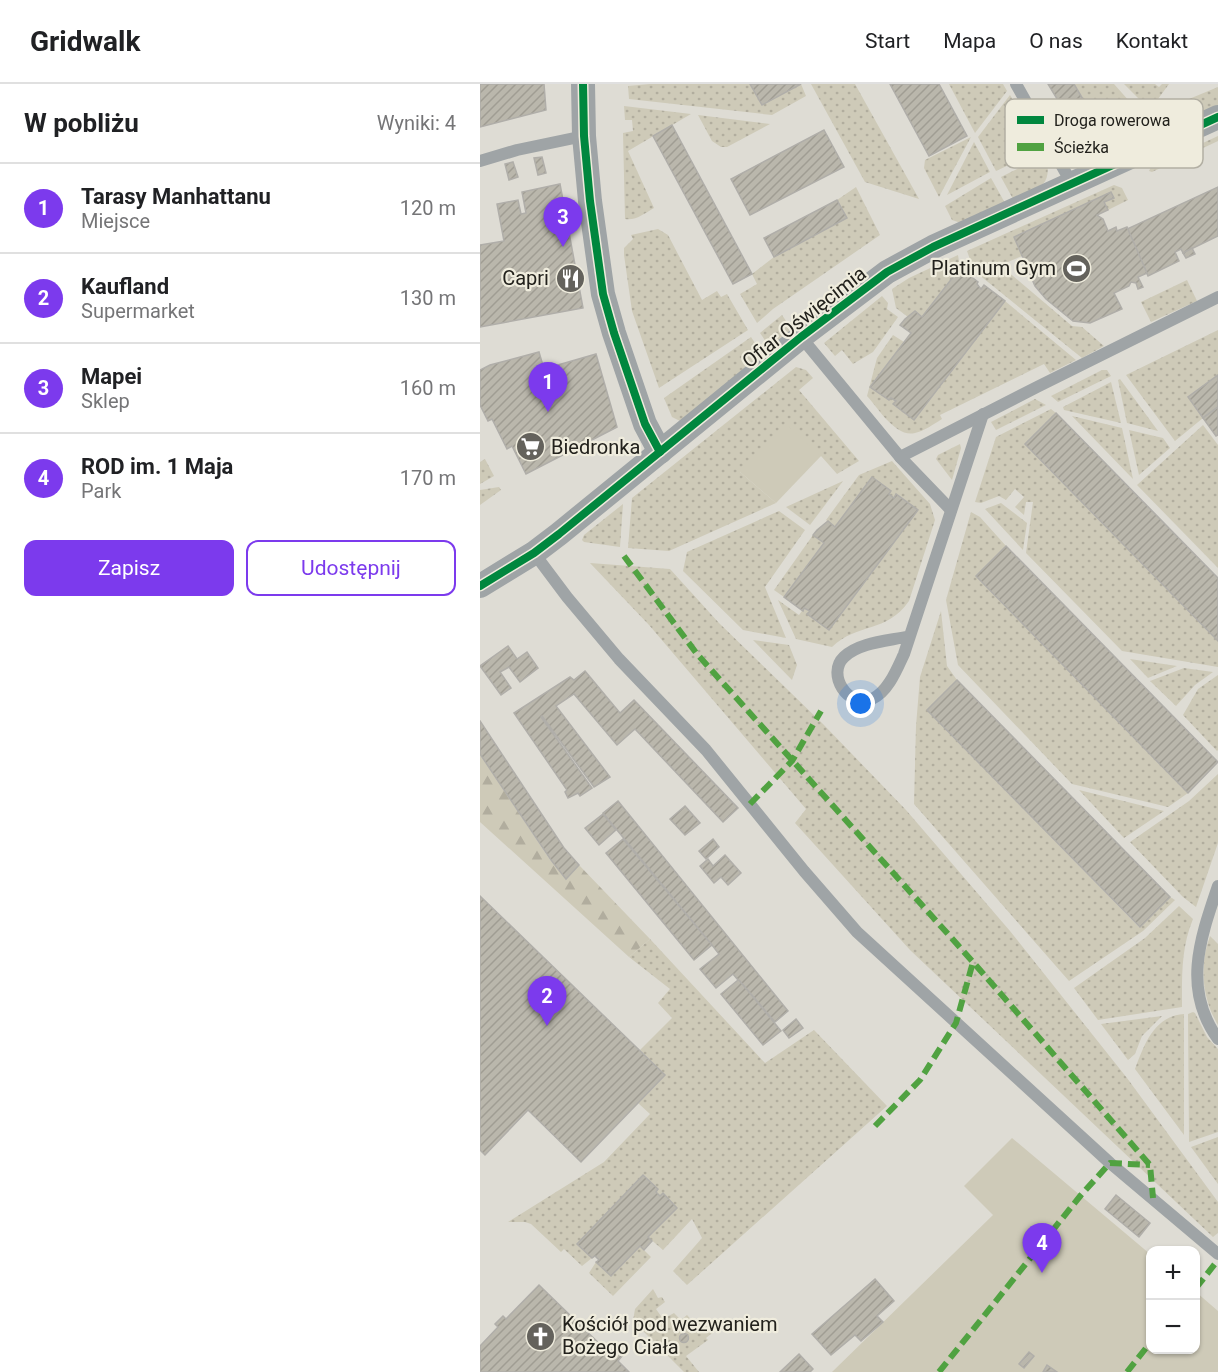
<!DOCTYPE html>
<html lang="pl">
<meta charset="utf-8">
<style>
:root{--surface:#fff;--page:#f6f6f6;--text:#202124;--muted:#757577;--line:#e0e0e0;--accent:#7c3aed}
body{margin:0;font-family:Roboto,sans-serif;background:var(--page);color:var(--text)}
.controls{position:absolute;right:18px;bottom:18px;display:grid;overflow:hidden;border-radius:12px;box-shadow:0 2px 4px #0004}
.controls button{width:54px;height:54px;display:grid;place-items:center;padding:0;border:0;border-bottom:2px solid var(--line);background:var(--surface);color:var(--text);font:30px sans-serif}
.you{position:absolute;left:381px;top:620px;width:21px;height:21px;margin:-15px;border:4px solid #fff;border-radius:50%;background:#1a73e8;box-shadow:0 0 0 9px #1a73e833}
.badge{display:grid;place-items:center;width:39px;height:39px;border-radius:50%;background:var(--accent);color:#fff;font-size:20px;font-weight:700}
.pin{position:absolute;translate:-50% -50px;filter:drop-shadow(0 2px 3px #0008)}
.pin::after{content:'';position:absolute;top:32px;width:21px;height:18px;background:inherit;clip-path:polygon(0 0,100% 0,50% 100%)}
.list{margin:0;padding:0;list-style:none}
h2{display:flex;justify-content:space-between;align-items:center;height:78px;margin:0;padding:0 24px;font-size:26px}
h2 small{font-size:20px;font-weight:400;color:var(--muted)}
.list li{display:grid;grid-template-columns:39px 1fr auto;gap:18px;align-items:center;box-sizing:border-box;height:90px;padding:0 24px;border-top:2px solid var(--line)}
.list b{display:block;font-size:22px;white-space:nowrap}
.list p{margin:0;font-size:20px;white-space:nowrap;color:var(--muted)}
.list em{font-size:20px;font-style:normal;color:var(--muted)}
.actions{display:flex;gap:12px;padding:18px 24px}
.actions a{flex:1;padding:14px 0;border:2px solid var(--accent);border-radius:12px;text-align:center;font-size:21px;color:var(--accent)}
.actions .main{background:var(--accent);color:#fff}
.map{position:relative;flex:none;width:738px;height:1288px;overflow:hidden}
header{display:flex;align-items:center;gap:36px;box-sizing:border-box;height:84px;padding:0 30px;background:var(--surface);border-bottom:2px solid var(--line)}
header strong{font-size:28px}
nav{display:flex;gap:33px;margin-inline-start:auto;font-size:21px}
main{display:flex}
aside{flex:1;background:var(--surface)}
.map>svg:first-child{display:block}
.grass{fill:url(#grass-dots)}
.forest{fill:url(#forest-firs)}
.green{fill:#cecab8}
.building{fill:url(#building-hatch);stroke:#b0aea9;stroke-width:1.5}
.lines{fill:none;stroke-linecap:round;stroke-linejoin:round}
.service{stroke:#9fa4a6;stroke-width:12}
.minor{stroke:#9fa4a6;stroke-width:24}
.quiet{stroke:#50a241;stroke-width:6;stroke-dasharray:12 6;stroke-linecap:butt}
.cycleway-casing{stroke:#efecdd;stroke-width:11}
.cycleway{stroke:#00873e;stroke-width:8}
.labels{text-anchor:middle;stroke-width:4.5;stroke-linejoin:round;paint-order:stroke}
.poi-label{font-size:20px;fill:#22211c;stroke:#efecdd;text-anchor:end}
.street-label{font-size:20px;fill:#22211c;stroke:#efecdd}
.key{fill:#efecdd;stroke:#b2afa3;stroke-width:1.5}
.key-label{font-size:16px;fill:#22211c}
</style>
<header>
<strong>Gridwalk</strong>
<nav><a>Start</a><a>Mapa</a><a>O nas</a><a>Kontakt</a></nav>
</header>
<main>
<aside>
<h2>W pobliżu<small>Wyniki: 4</small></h2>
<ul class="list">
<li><span class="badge">1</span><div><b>Tarasy Manhattanu</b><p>Miejsce</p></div><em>120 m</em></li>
<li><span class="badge">2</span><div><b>Kaufland</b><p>Supermarket</p></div><em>130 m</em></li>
<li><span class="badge">3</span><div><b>Mapei</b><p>Sklep</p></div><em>160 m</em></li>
<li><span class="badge">4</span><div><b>ROD im. 1 Maja</b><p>Park</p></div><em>170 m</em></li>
</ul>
<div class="actions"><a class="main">Zapisz</a><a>Udostępnij</a></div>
</aside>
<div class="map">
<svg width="738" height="1288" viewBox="0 0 738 1288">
<defs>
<pattern id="grass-dots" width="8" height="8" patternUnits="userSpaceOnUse" patternTransform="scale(1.5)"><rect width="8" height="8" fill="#cecab8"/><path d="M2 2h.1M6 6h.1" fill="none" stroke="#b1ad9e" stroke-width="1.8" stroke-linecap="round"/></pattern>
<pattern id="forest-firs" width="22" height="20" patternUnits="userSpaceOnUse" patternTransform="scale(1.5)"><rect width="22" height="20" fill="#cecab8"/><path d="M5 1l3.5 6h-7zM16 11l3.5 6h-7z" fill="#b1ad9e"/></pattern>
<pattern id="building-hatch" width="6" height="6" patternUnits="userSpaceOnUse" patternTransform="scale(1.5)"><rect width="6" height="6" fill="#bab7ac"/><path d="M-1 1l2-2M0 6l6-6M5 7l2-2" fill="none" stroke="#a09d93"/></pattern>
</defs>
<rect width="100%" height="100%" fill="#dedcd4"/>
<g class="grass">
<polygon points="170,0 270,0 282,21 321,0 326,12 292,31 149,15 148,2"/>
<polygon points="331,0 375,0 439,115 385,98"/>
<polygon points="469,0 523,0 527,7 495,49"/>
<path d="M 594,0 L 634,0 L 650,18 L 654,27 L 605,48 C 594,48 593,41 588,33 L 607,22 Z"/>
<polygon points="644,0 675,0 679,3 682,0 689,0 678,15 679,16 663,23 660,16"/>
<polygon points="738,3 738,22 602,83 594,81 581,68"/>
<polygon points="530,11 563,65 516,87 498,53"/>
<path d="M 144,22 L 211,30 L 148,67 L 174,124 C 165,129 156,137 145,135 L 143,49 L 153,47 L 152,36 L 145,36 Z"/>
<polygon points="218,31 290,40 247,63 241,63 232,57"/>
<polygon points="738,52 738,57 672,88 669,87 671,83"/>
<polygon points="491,53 459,113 444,84 445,76"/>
<polygon points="494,58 510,88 467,111"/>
<path d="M 565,71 C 568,80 570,92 563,100 L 533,115 L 521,93 Z"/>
<polygon points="511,94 525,119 481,139 472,136 465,122"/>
<polygon points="634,101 642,104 648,116 628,126 624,118 633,114 631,109 542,172 523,180 492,181 487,167"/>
<polygon points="376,103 400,151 293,225 277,239 260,210 277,200 272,190 294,173 367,134 357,116"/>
<polygon points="178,145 188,151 222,216 237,207 241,213 247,210 268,246 179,304 152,227 144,171 144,164 153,155 151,151"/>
<polygon points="478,171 480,184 442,233 435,227 428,233 416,224 412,205 429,194"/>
<polygon points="498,185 526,186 592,242 602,243 624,262 602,274 498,190"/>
<polygon points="707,196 717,217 671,238 661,218"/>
<polygon points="402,212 408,219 407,225 418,233 393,268 373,280 362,266 355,272 344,259"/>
<path d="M 525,217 L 596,276 L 570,289 L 564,280 L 460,331 L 462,335 C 454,340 444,347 435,349 C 416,354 398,324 387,312 L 397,274 L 413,251 L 424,258 L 390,303 L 409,316 L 411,314 L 416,317 L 414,321 L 434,336 Z"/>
<polygon points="302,231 313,247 291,265 280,249"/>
<polygon points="738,246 738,291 708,313 723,334 695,357 646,291"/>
<polygon points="271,253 283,271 200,337 192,333 184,314"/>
<polygon points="316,283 326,286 333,294 319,306 379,377 357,390 341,372 260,388 296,419 189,467 148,464 152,414"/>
<polygon points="622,286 627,286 631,292 578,318 571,312"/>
<polygon points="640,295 678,347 647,339 638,296"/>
<polygon points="631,298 641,339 584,326 583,323"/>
<polygon points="555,315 566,321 516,346 511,338"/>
<polygon points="571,325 576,329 545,360 738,557 738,583 642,567 546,469 553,418 546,418 544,431 535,423 544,413 535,405 526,416 519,412 501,419 495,418 516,353"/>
<polygon points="592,332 642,344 653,395"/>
<polygon points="723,341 738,361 738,484 657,401"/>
<polygon points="649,346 683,354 690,364 659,391"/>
<polygon points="480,360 481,364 472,396 456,375 458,371"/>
<polygon points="5,375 14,392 0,400 0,378"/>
<path d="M 412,377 L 450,420 L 455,436 L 429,517 C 406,550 378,538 352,563 L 316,555 L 298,516 L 319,531 L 324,524 L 330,527 L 328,531 L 349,546 L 438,426 L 417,410 L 414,414 L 409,410 L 411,407 L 392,394 L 355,443 L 346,436 L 379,391 Z"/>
<polygon points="363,397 330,441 306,423"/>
<polygon points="19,403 21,406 0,421 0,406"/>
<polygon points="521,419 547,439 543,466 505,425"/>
<polygon points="143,420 140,463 104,458 102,456 104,451"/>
<polygon points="299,427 325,446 285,503 306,554 263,546 203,487 207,468"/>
<polygon points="491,428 500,433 526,462 496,492 708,709 688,723 592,700 478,581 466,516"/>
<polygon points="333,451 344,459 304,513 294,506"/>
<polygon points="110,479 190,485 239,539 343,640 426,726 530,847 647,994 738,1118 738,1149 733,1153 430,866 315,739 326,725 169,541"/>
<polygon points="461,527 467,582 477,596 447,626 659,843 690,813 695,816 663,847 589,897 434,720 436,642 440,593"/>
<polygon points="273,556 309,561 317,581 312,596"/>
<polygon points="650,575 697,582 668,594"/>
<polygon points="704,584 733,588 715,601 696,622 670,597"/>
<polygon points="738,591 738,666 737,667 703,631 718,605"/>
<polygon points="738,690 738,759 716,823 703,813 650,758 709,717"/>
<polygon points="599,706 684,727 644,754"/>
<path d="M 699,822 L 713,835 C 701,864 702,892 702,923 L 618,936 L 594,904 L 665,854 Z"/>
<path d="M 730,852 L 738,860 L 738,941 C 722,915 719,881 730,852 Z"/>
<polygon points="170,855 285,979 334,946 407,1022 207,1201 193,1187 222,1154 212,1135 183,1166 168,1153 197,1124 183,1110 180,1112 176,1108 178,1105 164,1091 98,1159 112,1174 102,1182 84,1165 81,1168 51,1140 45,1138 28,1138 124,1078 170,1030 158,1019 185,991 160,966 192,934 178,919 190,905 149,873"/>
<polygon points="713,928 715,929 727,953 738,965 738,1048 709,1058 708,930"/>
<path d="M 704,930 L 704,1051 L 655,985 C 664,961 674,932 704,930 Z"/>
<polygon points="682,932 662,952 655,970 648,976 621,940"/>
<polygon points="738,1053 738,1100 711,1063"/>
<polygon points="160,1162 171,1173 133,1212 109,1189 116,1178 131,1192"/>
<polygon points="173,1205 178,1214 182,1213 185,1218 176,1225 183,1235 194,1229 201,1236 207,1231 215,1240 221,1236 232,1249 226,1254 228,1256 206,1272 219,1288 204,1288 153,1237 155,1225"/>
</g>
<polygon class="forest" points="0,670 70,776 86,794 99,781 170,855 149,873 0,738"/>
<g class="green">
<polygon points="307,341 341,372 296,419 260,388"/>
<polygon points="532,1054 670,1170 670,1266 716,1266 716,1208 738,1227 738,1288 352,1288 513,1131 484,1102"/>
</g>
<g class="building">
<polygon points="0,0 64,0 66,26 0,43"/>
<polygon points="270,0 321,0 282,21"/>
<polygon points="410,0 459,0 487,52 449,72"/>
<polygon points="568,0 594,0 607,22 588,33"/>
<polygon points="192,41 272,190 253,200 173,52"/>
<polygon points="344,46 364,83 270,131 251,95"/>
<polygon points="62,73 66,89 58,91 54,74"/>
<polygon points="33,78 38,93 29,96 25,80"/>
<polygon points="80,100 103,224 0,243 0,161 24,157 17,120 38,116 41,130 46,129 42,108"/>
<polygon points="738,103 738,152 703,169 701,165 695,168 699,177 668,192 647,145"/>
<polygon points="631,108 634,114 624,118 628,126 617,131 623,135 628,147 636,143 637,147 647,143 667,189 658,193 663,203 658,205 656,199 651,198 649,202 634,209 642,225 610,239 593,237 566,215 555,202 534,153"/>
<polygon points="357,116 367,134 294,173 284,154"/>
<polygon points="712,164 715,170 706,174 703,169"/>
<polygon points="480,184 498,198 497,200 501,205 504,201 525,217 434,336 413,320 416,317 411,314 409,316 390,303 431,249 420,241 425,235 435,227 442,233"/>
<polygon points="59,268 64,285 116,270 137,343 46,390 32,362 27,365 12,335 8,337 0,321 0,286 10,281"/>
<polygon points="738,291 738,323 723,334 708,313"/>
<polygon points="738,323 738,351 736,352 723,334"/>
<polygon points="576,329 738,494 738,557 545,360"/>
<polygon points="392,393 411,407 409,410 414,414 416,410 438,426 349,546 327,530 330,527 324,524 323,527 304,513 344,459 333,451 337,446 348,437 355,443"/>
<polygon points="526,462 738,678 708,709 496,492"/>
<polygon points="28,562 37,575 47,568 58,584 40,598 29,583 20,588 31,604 21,611 0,582"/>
<polygon points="105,587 140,629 154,616 258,724 243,738 155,645 137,661 94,610 76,622 130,693 114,703 62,632 61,633 112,704 100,712 98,709 88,714 85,708 87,706 34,629 90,593 94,596"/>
<polygon points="477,596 690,813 660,843 447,626"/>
<polygon points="0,637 84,764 99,781 86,795 71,776 0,670"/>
<polygon points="138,717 308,927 295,938 259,896 301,947 283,961 241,910 258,896 253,890 236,904 220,885 239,870 232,861 214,876 126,769 143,755 232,861 123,729"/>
<polygon points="205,722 220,739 205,751 190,735"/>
<polygon points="123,730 136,746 119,761 105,744"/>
<polygon points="233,755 239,763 226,775 219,767"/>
<polygon points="245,771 261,789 248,801 241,793 234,799 220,782 228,775 233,782"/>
<polygon points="0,812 185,991 101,1078 48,1026 5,1071 0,1066"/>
<polygon points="316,935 323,944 309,954 303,946"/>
<polygon points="163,1091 178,1105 176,1108 180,1112 183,1109 197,1124 168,1153 172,1157 164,1166 160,1162 131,1192 116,1178 119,1176 115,1172 112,1174 97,1160"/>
<polygon points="636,1111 670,1139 659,1153 625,1125"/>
<polygon points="395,1195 414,1217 397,1232 403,1238 381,1257 375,1251 351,1271 332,1250"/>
<polygon points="59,1201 129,1269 134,1264 142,1272 138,1277 149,1288 0,1288 0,1262 18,1243 15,1240 23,1232 26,1235"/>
<circle cx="204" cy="1254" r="4.5"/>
<polygon points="549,1268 554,1272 544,1284 539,1280"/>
<polygon points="319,1270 333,1285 330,1288 300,1288"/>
<polygon points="567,1281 577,1288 563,1288"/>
</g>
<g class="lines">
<g class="service">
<polyline points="536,0 592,100"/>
<polyline points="0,77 37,66 104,52"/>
<polyline points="321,253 420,373 557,303 738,213"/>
<polyline points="420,373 471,426"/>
<polyline points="54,469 87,513 139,575 226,666 324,787 377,848 630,1079 738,1170"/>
<path d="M 430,552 C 409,557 380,558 364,573 C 346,590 368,625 392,615 C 408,608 417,585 424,570 L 503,330"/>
<path d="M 738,802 C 720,855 702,905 738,955"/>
</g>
<g class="minor">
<polyline points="103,0 104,52 110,117 123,210 134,249 165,340 180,368"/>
<polyline points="0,502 54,469 79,450 321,253 407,188 453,163 738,33"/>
</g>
<g class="quiet">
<polyline points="144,472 217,570 493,878 670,1081 673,1114"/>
<polyline points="270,720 312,677 341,627"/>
<polyline points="395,1042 440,996 476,939 493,878"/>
<polyline points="716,1204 738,1176"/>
<polyline points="459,1288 601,1111 630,1079 670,1081"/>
<polyline points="647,1288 670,1259"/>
</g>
<defs>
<g id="cycleway">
<polyline points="103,0 104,52 110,117 123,210 134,249 165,340 180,368"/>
<polyline points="0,502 54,469 79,450 321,253 407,188 453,163 738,33"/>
</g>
</defs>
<use href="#cycleway" class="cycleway-casing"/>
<use href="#cycleway" class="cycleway"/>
</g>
<defs>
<symbol id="stadium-disc" viewBox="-11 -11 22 22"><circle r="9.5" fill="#64625c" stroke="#efecdd"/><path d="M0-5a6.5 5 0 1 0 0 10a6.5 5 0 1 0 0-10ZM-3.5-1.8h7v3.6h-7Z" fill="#fff"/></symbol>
<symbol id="restaurant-disc" viewBox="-11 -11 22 22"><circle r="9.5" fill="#64625c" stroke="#efecdd"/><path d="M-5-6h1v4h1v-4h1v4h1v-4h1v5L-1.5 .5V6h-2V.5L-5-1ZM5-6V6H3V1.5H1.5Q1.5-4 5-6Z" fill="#fff"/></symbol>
<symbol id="supermarket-disc" viewBox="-11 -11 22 22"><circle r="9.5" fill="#64625c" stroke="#efecdd"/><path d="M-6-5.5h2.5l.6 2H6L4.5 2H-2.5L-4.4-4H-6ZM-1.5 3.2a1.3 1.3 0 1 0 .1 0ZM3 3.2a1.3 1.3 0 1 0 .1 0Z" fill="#fff"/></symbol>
<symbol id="church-disc" viewBox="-11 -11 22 22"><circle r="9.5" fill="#64625c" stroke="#efecdd"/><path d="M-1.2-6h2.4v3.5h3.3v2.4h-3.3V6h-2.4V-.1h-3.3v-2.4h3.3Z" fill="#fff"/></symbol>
</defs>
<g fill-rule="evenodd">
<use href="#stadium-disc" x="580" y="168" width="33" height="33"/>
<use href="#restaurant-disc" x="74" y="178" width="33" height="33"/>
<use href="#supermarket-disc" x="34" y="346" width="33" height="33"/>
<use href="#church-disc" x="44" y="1236" width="33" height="33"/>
</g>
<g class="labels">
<g class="poi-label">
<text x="576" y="191">Platinum Gym</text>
<text x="69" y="201">Capri</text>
<text x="71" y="370" text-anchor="start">Biedronka</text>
<text x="82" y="1247" text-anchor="start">Kościół pod wezwaniem<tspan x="82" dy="23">Bożego Ciała</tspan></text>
</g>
<g class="street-label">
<text transform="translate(324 233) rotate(-38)" y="7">Ofiar Oświęcimia</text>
</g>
</g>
<rect x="525" y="15" width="198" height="69" rx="9" class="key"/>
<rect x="537" y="32" width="27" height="8" fill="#00873e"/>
<rect x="537" y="59" width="27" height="8" fill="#50a241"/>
<g class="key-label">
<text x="574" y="42">Droga rowerowa</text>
<text x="574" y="69">Ścieżka</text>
</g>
</svg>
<div class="controls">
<button>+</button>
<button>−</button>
</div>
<div class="you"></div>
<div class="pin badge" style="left:68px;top:328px">1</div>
<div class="pin badge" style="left:67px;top:942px">2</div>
<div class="pin badge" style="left:83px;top:163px">3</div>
<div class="pin badge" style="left:562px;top:1189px">4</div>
</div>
</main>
